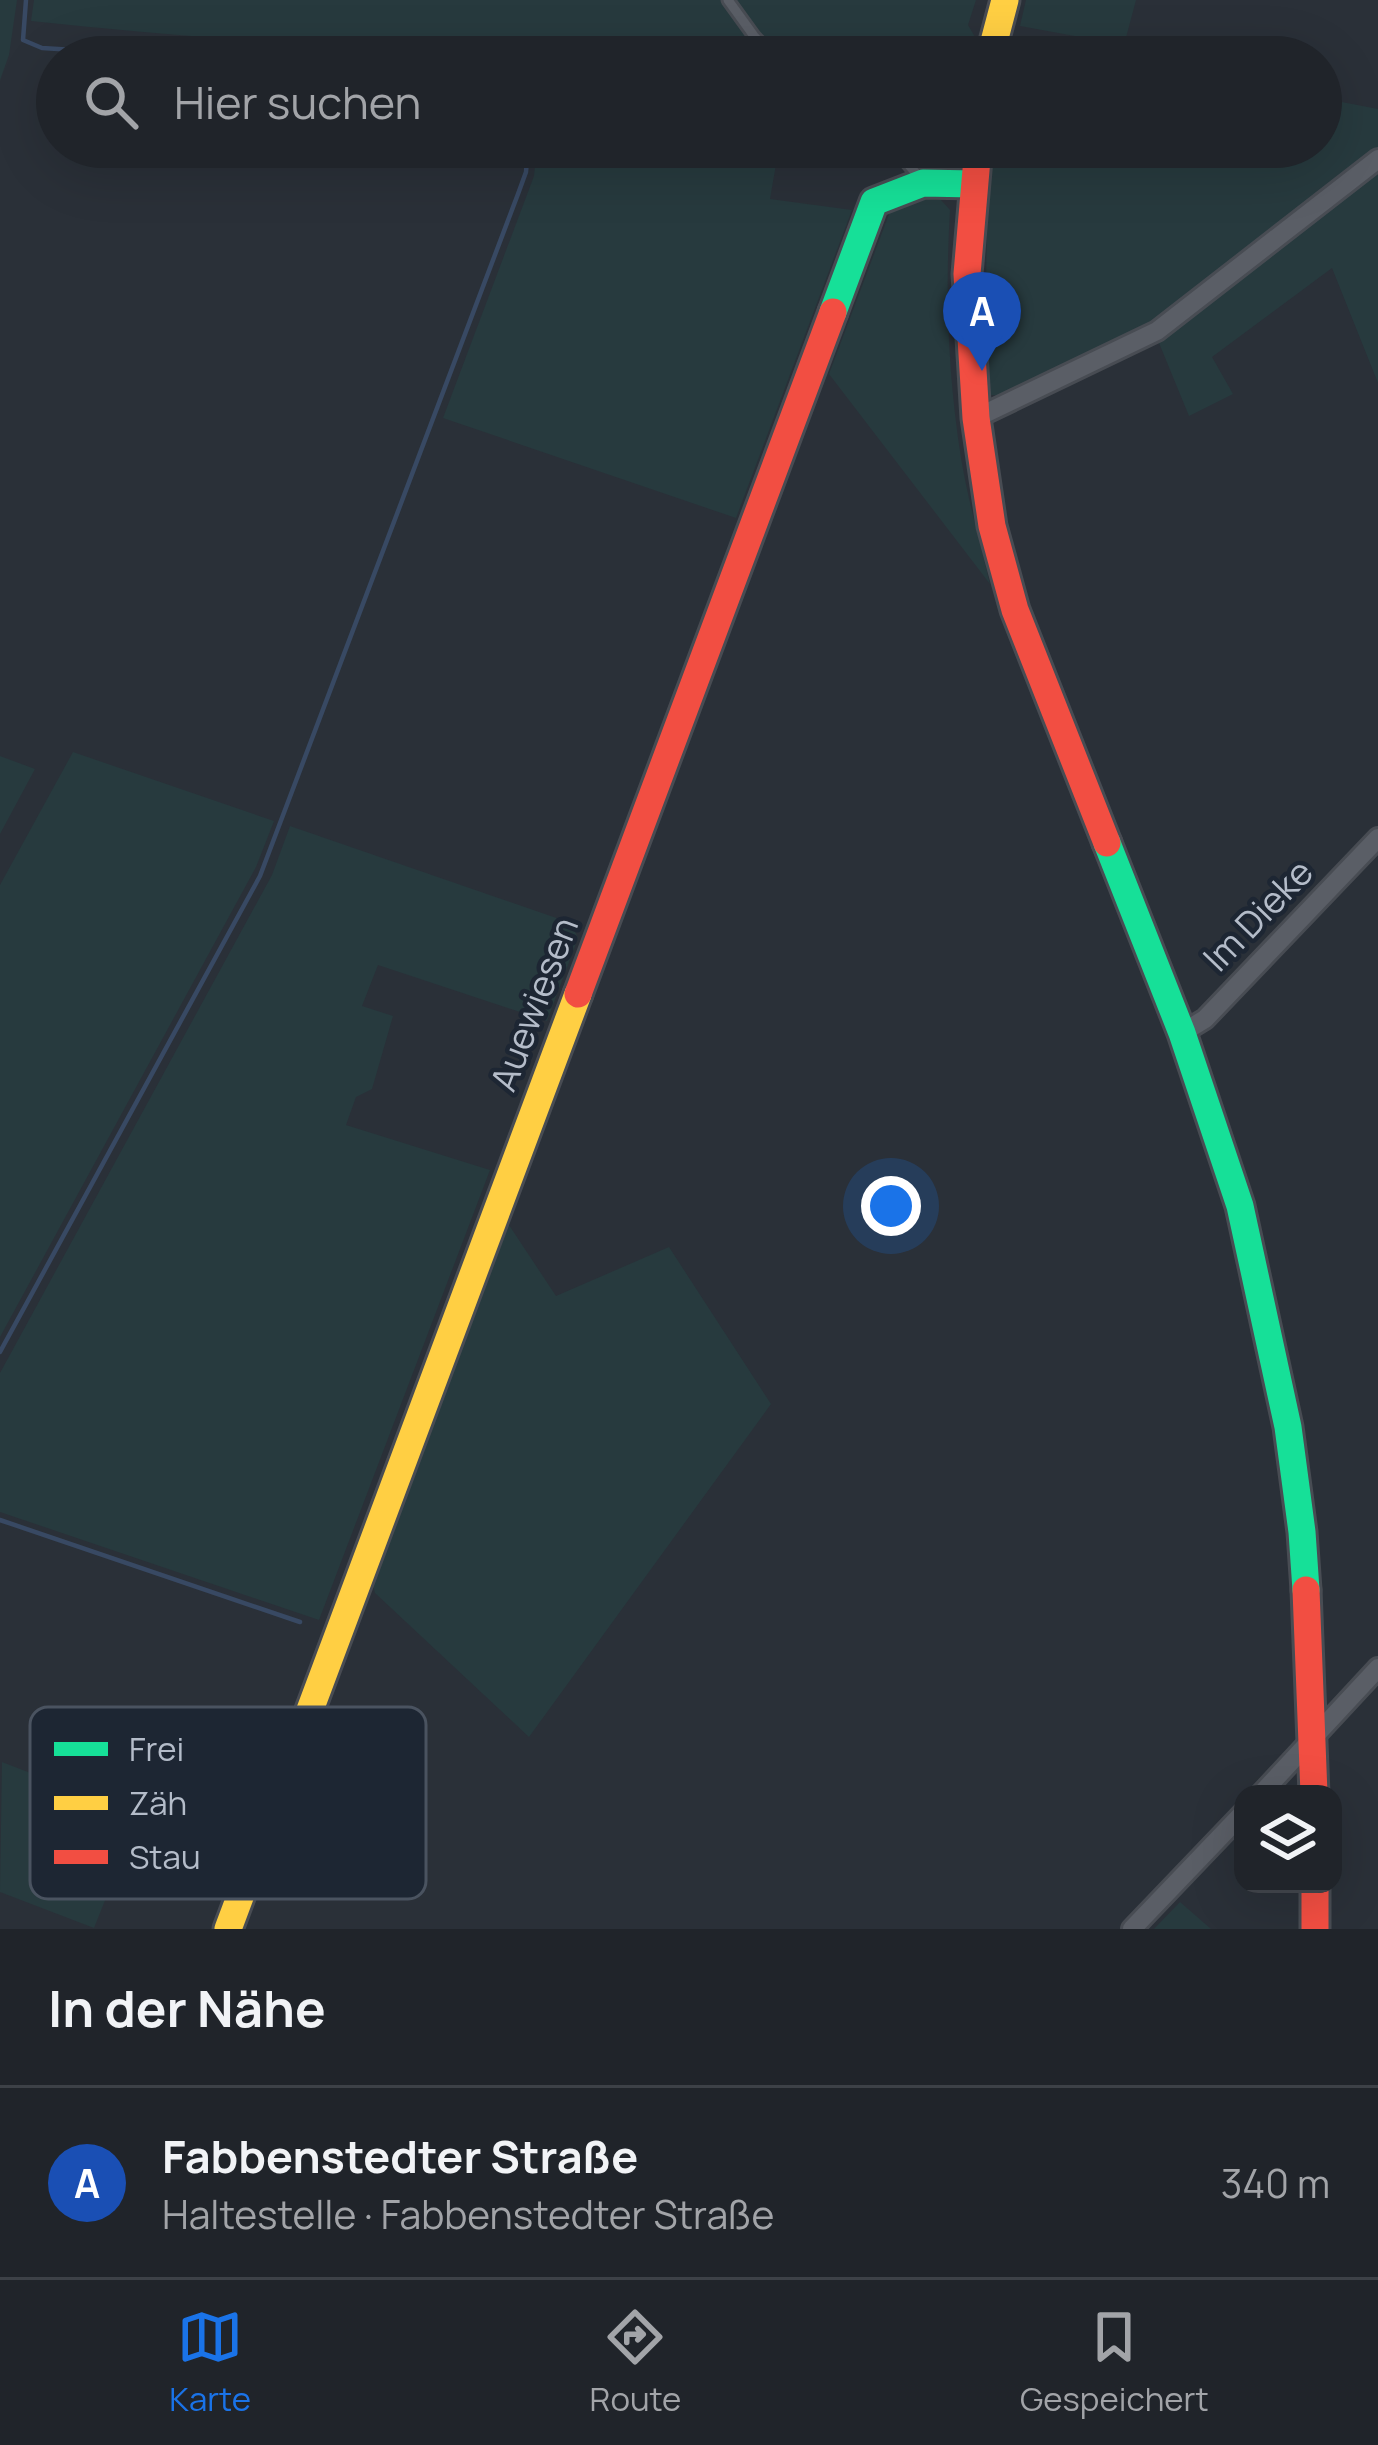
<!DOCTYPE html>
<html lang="de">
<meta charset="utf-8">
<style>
:root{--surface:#20242a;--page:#2d3036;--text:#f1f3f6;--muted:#a2a4a8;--line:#3d4147;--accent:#1a73e8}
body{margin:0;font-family:Manrope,sans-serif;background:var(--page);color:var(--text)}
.controls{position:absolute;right:36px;bottom:36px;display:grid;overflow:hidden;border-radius:24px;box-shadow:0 12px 48px #0002}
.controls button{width:108px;height:108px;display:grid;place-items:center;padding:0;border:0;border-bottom:3px solid var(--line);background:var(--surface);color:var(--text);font:60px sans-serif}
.you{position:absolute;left:891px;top:1206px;width:42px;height:42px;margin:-30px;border:9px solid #fff;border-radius:50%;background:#1a73e8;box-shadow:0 0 0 18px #1a73e833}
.badge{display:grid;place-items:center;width:78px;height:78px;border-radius:50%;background:var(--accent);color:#fff;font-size:39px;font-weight:700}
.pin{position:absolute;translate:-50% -99px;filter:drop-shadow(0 3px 6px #0008)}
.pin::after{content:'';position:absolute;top:63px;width:42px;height:36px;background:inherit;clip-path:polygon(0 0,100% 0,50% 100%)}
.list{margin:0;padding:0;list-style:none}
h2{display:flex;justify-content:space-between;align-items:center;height:156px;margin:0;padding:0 48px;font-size:51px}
h2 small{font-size:39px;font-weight:400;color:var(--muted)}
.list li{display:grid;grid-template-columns:78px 1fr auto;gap:36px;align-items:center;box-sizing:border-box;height:192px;padding:0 48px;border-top:3px solid var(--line)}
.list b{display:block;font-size:45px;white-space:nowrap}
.list p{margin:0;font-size:39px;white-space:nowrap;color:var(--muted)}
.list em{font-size:39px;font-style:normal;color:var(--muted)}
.icon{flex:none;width:66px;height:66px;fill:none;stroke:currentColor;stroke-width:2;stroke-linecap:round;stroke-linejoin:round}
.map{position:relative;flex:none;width:1378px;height:1929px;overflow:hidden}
.search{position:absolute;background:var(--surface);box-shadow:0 12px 48px #0002;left:36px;right:36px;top:36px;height:132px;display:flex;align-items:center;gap:30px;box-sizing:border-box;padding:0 42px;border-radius:66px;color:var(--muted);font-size:45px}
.sheet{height:348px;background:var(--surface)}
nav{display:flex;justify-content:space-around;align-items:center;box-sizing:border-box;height:168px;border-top:3px solid var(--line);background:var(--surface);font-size:33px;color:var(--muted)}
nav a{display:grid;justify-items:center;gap:6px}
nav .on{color:var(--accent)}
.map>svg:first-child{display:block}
.green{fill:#273a3e}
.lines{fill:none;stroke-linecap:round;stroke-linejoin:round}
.stream{stroke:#384963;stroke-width:4.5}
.lane-casing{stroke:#484c53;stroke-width:15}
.street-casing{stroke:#484c53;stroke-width:24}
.fast-casing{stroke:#484c53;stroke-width:33}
.slow-casing{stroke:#484c53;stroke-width:33}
.jam-casing{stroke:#484c53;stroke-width:33}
.lane{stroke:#5a5e66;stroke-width:9}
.street{stroke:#5a5e66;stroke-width:18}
.fast{stroke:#16e098;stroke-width:27}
.slow{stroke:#ffcf43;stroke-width:27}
.jam{stroke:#f24e42;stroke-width:27}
.labels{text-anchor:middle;stroke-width:9;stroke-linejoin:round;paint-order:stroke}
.street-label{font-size:36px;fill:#b4bcc9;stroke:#1d2633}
.key{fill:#1d2633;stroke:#4a5360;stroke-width:3}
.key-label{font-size:33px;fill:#b4bcc9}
</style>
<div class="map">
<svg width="1378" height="1929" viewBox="0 0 1378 1929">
<rect width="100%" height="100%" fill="#2a3038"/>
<g class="green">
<polygon points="0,0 17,0 9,55 0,80"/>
<path d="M 34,0 L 976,0 L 968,25 L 975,37 L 972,57 C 810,57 649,58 487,53 C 335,48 183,37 31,21 Z"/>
<polygon points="1026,0 1136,0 1124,45 1020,26"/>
<path d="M 1321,98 L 1378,109 L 1378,383 L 1332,268 L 1212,357 L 1233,394 L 1189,416 L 1159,343 L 1167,334 L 1147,323 L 1003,396 L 991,395 C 984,311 985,230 992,147 L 1321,147 Z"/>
<polygon points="537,147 779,147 770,199 852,210 736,518 443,418 534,176"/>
<polygon points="906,147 960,147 959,158 945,172 920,162"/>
<path d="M 917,198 L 941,200 L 950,210 C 945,293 948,375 961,458 C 968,500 980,542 990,584 L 829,374 L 891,209 Z"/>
<polygon points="73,752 274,821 256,867 0,1337 0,885"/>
<polygon points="0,756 35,769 0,834"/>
<polygon points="290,826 571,923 578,938 547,1021 378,965 362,1006 393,1016 372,1089 356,1097 346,1125 490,1170 319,1620 0,1512 0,1373 272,875"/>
<polygon points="507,1222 556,1296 669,1247 771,1404 529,1737 375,1593 371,1577"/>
<polygon points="2,1762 139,1815 94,1928 0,1892"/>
<polygon points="1180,1902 1211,1929 1154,1929"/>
</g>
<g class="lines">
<g class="stream">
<polyline points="26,0 23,40 42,48 188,57"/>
<polyline points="0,1352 260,876 518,194 526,172 528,147"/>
<polyline points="0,1520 300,1622"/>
</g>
<defs>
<g id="lane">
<polyline points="728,0 754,36 774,57"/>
<polyline points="893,147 921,179"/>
</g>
<g id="street">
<polyline points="976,418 1157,331 1378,159"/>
<polyline points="1182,1033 1205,1019 1378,838"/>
<polyline points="1261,1794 1378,1668"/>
<polyline points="1132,1929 1243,1813"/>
</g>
<g id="fast">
<polyline points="833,312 874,202 923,183 974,184"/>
<polyline points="1107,843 1182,1033 1240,1206 1288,1427 1302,1532 1306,1590"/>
</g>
<g id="slow">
<polyline points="990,57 1005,0"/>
<polyline points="228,1929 578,994"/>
</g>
<g id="jam">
<polyline points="978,147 967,274 976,418 992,526 1015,610 1107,843"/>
<polyline points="578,994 833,312"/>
<polyline points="1306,1590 1314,1794"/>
<polyline points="1315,1884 1315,1929"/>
</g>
</defs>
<use href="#lane" class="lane-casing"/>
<use href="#street" class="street-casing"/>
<use href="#fast" class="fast-casing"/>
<use href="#slow" class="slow-casing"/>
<use href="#jam" class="jam-casing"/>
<use href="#lane" class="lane"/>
<use href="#street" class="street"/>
<use href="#fast" class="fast"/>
<use href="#slow" class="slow"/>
<use href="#jam" class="jam"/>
</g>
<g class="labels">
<g class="street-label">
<text transform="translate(1258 915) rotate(-46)" y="13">Im Dieke</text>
<text transform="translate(534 1004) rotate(-69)" y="13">Auewiesen</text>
</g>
</g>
<rect x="30" y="1707" width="396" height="192" rx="18" class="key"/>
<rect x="54" y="1742" width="54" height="14" fill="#16e098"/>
<rect x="54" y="1796" width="54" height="14" fill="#ffcf43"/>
<rect x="54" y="1850" width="54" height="14" fill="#f24e42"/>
<g class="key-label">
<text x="129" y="1761">Frei</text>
<text x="129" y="1815">Zäh</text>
<text x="129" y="1869">Stau</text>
</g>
</svg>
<div class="controls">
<button><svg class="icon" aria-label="layers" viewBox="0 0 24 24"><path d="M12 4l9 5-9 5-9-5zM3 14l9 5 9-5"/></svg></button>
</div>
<div class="you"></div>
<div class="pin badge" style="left:982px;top:371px;background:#1a4fb4">A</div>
<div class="search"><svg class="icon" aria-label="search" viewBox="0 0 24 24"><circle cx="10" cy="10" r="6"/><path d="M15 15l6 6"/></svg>Hier suchen</div>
</div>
<section class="sheet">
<h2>In der Nähe<small></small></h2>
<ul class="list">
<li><span class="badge" style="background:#1a4fb4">A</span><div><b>Fabbenstedter Straße</b><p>Haltestelle · Fabbenstedter Straße</p></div><em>340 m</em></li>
</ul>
</section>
<nav>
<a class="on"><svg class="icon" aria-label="map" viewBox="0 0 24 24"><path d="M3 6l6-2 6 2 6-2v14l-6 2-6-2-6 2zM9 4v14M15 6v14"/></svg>Karte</a>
<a><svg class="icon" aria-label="directions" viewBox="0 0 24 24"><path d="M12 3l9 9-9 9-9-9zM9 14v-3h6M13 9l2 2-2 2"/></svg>Route</a>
<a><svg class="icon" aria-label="saved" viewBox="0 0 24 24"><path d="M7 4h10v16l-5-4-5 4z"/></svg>Gespeichert</a>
</nav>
